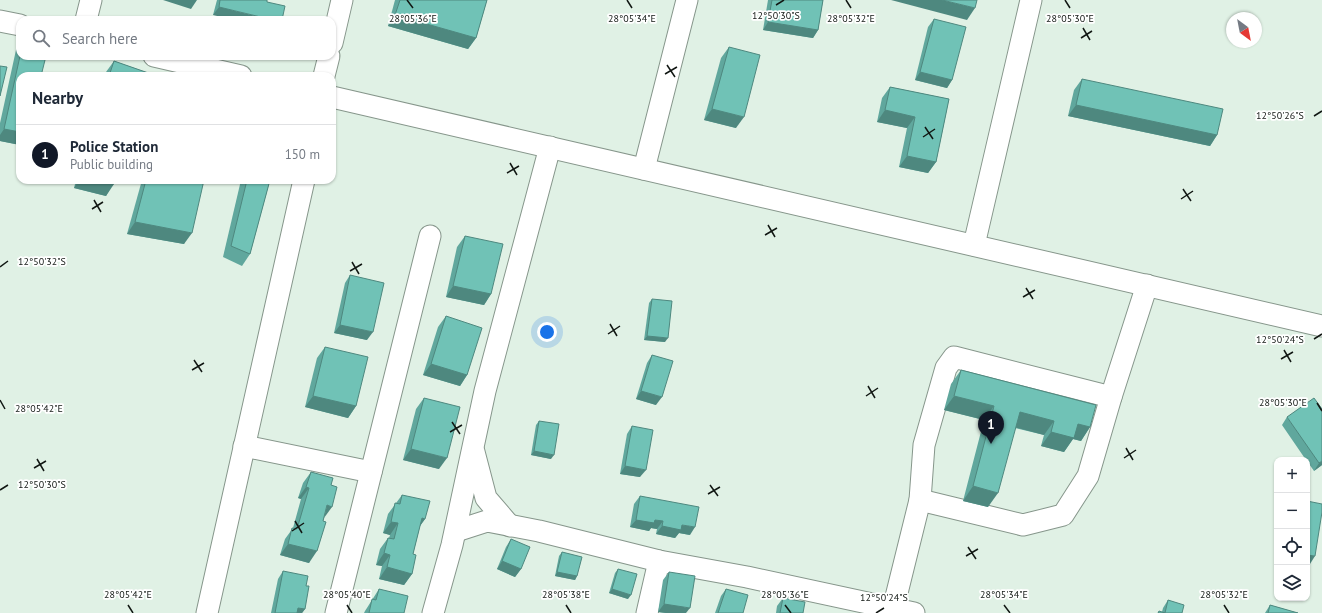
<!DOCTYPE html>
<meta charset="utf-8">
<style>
:root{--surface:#fff;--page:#f6f6f7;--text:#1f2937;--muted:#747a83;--line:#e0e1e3;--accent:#111827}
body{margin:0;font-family:"PT Sans",sans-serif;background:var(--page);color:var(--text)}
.controls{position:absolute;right:12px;bottom:12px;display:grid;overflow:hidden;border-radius:8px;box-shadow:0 1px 3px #0004}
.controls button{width:36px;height:36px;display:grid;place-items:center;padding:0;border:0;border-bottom:1px solid var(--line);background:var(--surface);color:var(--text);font:20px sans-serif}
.compass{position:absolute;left:1226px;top:12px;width:36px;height:36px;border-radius:50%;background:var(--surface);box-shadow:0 1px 3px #0004;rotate:148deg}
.you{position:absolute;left:547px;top:332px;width:14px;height:14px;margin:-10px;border:3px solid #fff;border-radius:50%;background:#1a73e8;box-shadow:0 0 0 6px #1a73e833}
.badge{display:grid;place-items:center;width:26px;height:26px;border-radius:50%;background:var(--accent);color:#fff;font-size:13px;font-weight:700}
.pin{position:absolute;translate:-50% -33px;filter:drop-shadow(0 1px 2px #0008)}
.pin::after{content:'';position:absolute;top:21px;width:14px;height:12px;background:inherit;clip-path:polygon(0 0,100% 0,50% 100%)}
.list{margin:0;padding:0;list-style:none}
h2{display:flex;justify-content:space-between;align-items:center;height:52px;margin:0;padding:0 16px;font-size:17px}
h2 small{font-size:13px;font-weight:400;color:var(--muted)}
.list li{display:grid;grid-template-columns:26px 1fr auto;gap:12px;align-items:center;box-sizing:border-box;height:60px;padding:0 16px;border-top:1px solid var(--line)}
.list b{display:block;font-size:15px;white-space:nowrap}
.list p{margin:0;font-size:13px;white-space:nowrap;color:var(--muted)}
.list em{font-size:13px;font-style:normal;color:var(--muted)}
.icon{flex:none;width:22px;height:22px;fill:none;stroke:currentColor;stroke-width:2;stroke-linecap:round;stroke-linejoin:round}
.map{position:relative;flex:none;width:1322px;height:613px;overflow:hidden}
.search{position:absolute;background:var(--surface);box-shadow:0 1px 3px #0004;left:16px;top:16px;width:320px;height:44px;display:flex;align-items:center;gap:10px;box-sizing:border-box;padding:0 14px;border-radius:12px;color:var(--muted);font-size:15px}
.panel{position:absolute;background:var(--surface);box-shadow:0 1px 3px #0004;left:16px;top:72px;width:320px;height:112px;border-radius:12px}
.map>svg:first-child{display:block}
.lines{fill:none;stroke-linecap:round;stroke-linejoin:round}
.minor-casing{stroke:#86968b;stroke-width:23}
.minor{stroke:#fff;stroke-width:21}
.wall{fill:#60a79d}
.shaded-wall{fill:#4e887f}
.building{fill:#70c2b6;stroke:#4e887f}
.ticks{fill:none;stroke:#111713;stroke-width:1.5}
.ticks-label{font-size:10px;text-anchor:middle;fill:#111713;stroke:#fff;stroke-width:3.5;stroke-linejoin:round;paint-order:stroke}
</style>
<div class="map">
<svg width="1322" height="613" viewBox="0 0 1322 613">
<rect width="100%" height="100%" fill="#e0f1e5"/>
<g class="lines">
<defs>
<g id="minor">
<polyline points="86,20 91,0"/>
<polyline points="0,21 20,25"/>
<polyline points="332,43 342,0"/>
<polyline points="154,56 241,76"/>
<polyline points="324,76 329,56"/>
<polyline points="332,97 1322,326"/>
<polyline points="644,169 687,0"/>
<polyline points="974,245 1031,0"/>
<polyline points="244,446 371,472"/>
<polyline points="474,452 486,498 510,526"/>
<polyline points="920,500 924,445 946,368 954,357 1111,397"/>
<polyline points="456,531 487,521 539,531 659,561 747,577 914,613"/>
<polyline points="207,613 304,180"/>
<polyline points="336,613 430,236"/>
<polyline points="433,613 452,545 485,391 550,147"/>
<polyline points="647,613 659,561"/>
<polyline points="892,613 920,500 1023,525 1063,515 1088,476 1111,397 1147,285"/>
</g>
</defs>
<use href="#minor" class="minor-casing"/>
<use href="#minor" class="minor"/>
</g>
<g class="wall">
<polygon points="217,0 267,0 267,2 213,15"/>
<polygon points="395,0 487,0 476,38 468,49 388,26"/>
<polygon points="768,0 823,0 818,30 813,38 763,30"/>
<polygon points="934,19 952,80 947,88 915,80 928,27"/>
<polygon points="20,44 20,145 0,141 0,123 16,50"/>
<polygon points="729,47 736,128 704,120 721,58"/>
<polygon points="114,61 157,76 105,76 106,72"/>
<polygon points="1082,79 1217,135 1210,146 1068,116 1074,90"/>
<polygon points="890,87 949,99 936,162 928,173 899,167 907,128 877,122 882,98"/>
<polygon points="76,180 115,180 106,196 74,188"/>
<polygon points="142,180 204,180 184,244 127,234"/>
<polygon points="241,180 270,180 250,254 242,266 223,257"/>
<polygon points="465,236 491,294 484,305 446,297 457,247"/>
<polygon points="350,275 367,340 334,333 345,283"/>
<polygon points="652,299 665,342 644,340 649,303"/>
<polygon points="446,316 467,375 460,386 423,375 438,327"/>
<polygon points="325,347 356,406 348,418 305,407 317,358"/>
<polygon points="652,355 656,405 636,399 647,363"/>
<polygon points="961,370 1090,427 1081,441 1073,439 1064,452 1041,446 1044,435 1015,428 988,507 963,501 984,420 944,410 951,384"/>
<polygon points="424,398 439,469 403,460 416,409"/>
<polygon points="1287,417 1322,465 1314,471 1307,461 1307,460 1306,460 1282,425"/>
<polygon points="539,421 551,459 531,455 536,425"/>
<polygon points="632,426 640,477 620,474 627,434"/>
<polygon points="311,472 331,485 324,518 309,563 280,555 285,539 293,528 301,499 298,498 303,483"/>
<polygon points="402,495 425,519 420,526 413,554 412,574 404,585 379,579 382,566 376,565 380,549 388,538 389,538 390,535 383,533 388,514"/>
<polygon points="640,496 690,535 679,533 675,538 656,534 657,529 651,528 649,531 630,527 634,504"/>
<polygon points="511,539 521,569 515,577 497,569 506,547"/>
<polygon points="1277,544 1277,559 1275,559"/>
<polygon points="562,552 577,576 575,580 555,576 559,556"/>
<polygon points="618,569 628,599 609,593 615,573"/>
<polygon points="283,571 306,586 305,609 302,613 271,613 278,579"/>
<polygon points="669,572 686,613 666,613 658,612 663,580"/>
<polygon points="379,589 404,613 364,613 365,611"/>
<polygon points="726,589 743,613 715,613 721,596"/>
<polygon points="783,598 803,613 776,613 777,606"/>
<polygon points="1168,600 1182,613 1158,613 1159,611 1162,612 1163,608"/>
<polygon points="1270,605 1298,613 1265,613"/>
</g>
<g class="shaded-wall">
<polygon points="163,0 197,0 191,9"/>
<polygon points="891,0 942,0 975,8 967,20"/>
<polygon points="219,7 273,20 234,20 213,15"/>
<polygon points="395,15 476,38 468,49 388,26"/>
<polygon points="768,22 818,30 813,38 763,30"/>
<polygon points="920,72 952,80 947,88 915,80"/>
<polygon points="1076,105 1217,135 1210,146 1068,116"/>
<polygon points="712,109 744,117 736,128 704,120"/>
<polygon points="885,110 915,117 907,128 877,122"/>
<polygon points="4,129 20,132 20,145 0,141 0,135"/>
<polygon points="907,156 936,162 928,173 899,167"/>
<polygon points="79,180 96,180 114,184 106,196 74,188"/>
<polygon points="135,222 192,233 184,244 127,234"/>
<polygon points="453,286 491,294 484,305 446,297"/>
<polygon points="340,325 373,332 367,340 334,333"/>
<polygon points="647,336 668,338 665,342 644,340"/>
<polygon points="431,364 467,375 460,386 423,375"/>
<polygon points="641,391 662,397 656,405 636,399"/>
<polygon points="313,396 356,406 348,418 305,407"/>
<polygon points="954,396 994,406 984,420 944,410"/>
<polygon points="1020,412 1054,421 1044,435 1010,426"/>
<polygon points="1078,424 1090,427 1081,441 1073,439 1064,452 1041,446 1051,432"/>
<polygon points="411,449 447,458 439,469 403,460"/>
<polygon points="534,451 554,455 551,459 531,455"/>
<polygon points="1322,461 1322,465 1314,471 1319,463"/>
<polygon points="625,466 646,470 640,477 620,474"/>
<polygon points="973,486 998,493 988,507 963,501"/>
<polygon points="306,487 309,488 301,499 298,498"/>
<polygon points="327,505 332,507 324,518"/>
<polygon points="422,518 425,519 417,530"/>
<polygon points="636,520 655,520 663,521 657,529 651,528 649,531 630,527"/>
<polygon points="391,522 398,523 390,535 383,533"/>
<polygon points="682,525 695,527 690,535 679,533 675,538 656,534 662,526"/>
<polygon points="288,544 317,551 309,563 280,555"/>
<polygon points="384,553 390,555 382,566 376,565"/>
<polygon points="1307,555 1315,556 1310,564 1307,564"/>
<polygon points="502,561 521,569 515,577 497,569"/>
<polygon points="387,567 412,574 404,585 379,579"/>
<polygon points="557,572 577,576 575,580 555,576"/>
<polygon points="612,589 631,595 628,599 609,593"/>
<polygon points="664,604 690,608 686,613 666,613 658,612"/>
<polygon points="298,608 305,609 302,613 294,613"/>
</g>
<g class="building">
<polygon points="220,0 267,0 267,2 285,6 282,20 273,20 219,7"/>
<polygon points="400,0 487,0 476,38 395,15"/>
<polygon points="772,0 823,0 818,30 768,22"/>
<polygon points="942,0 977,0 975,8"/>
<polygon points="934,19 966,27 952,80 920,72"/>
<polygon points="729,47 760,55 744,117 712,109"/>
<polygon points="20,56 46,56 41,76 20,76 20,132 4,129"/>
<polygon points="114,61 157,76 109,76"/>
<polygon points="0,66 7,67 0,96"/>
<polygon points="1082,79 1223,109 1217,135 1076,105"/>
<polygon points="890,87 949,99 936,162 907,156 915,117 885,110"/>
<polygon points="96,180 115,180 114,184"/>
<polygon points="146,180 204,180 192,233 135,222"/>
<polygon points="247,180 270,180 250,254 231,246"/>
<polygon points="465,236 503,244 491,294 453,286"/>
<polygon points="350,275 384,283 373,332 340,325"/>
<polygon points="652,299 672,301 668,338 647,336"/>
<polygon points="446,316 482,328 467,375 431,364"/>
<polygon points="325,347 368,357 356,406 313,396"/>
<polygon points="652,355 673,361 662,397 641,391"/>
<polygon points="961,370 1096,405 1090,427 1078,424 1074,438 1051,432 1054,421 1020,412 998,493 973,486 994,406 954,396"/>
<polygon points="424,398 460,407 447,458 411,449"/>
<polygon points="1314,398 1322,409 1322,461 1319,463 1287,417"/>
<polygon points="539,421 559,424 554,455 534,451"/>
<polygon points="632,426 653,430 646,470 625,466"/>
<polygon points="311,472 333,478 331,485 337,487 332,507 327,505 323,521 326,522 317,551 288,544 292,528 297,529 309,488 306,487"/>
<polygon points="402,495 430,501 425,519 422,518 413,554 416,555 412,574 387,567 390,555 384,553 388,538 394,539 398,523 391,522 395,503 400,504"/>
<polygon points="640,496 699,507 695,527 682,525 681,530 662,526 663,521 655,520 654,523 636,520"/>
<polygon points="1307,501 1322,504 1322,512 1315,556 1307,555"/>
<polygon points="511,539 530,547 521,569 502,561"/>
<polygon points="562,552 582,557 577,576 557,572"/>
<polygon points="618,569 637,574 631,595 612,589"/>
<polygon points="283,571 308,576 306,586 309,586 305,609 298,608 297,613 275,613"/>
<polygon points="669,572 695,576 690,608 664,604"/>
<polygon points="379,589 408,596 404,613 369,613 372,599 376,600"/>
<polygon points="726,589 748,595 743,613 718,613"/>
<polygon points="783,598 805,602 803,613 780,613"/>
<polygon points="1168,600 1184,605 1182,613 1158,613 1159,611 1165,613"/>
<polygon points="1270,605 1298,613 1268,613"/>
</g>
<path class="ticks" d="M 407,0 L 413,8M 627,0 L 632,8M 846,0 L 851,8M 1065,0 L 1070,8M 776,5 L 784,0M 1083,28 L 1090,40M 1081,38 L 1092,31M 667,65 L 675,77M 665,74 L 677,67M 1314,116 L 1322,111M 925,127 L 933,139M 923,137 L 935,129M 510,163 L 517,175M 507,173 L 519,166M 1183,189 L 1191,201M 1181,199 L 1193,191M 94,200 L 101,212M 92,209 L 103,202M 768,225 L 775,237M 765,235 L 777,228M 352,262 L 359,274M 0,267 L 8,261M 350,271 L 362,264M 1026,288 L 1033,299M 1023,297 L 1035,290M 610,324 L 617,336M 608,334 L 620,326M 1314,339 L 1322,334M 1284,350 L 1291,362M 1281,359 L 1293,352M 194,360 L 202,372M 192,370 L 204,363M 868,386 L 875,398M 866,396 L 878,388M 0,400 L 5,409M 1317,403 L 1322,411M 452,422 L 460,434M 450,432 L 462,425M 1126,448 L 1133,460M 1124,458 L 1136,450M 37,459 L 44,471M 34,468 L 46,461M 710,485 L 718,496M 0,490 L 8,485M 708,494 L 720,487M 295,521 L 302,533M 292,531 L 304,523M 968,547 L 976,559M 966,556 L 978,549M 128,605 L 133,613M 347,605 L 352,613M 566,605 L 571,613M 785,605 L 791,613M 1004,605 L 1010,613M 1224,605 L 1229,613M 876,613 L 884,608"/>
<g class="ticks-label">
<text x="776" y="19">12°50'30"S</text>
<text x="413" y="22">28°05'36"E</text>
<text x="632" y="22">28°05'34"E</text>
<text x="851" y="22">28°05'32"E</text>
<text x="1070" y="22">28°05'30"E</text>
<text x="1280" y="119">12°50'26"S</text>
<text x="42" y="265">12°50'32"S</text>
<text x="1280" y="343">12°50'24"S</text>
<text x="1283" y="406">28°05'30"E</text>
<text x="39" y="412">28°05'42"E</text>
<text x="42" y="488">12°50'30"S</text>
<text x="128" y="598">28°05'42"E</text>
<text x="347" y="598">28°05'40"E</text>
<text x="566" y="598">28°05'38"E</text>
<text x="785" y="598">28°05'36"E</text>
<text x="1004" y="598">28°05'34"E</text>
<text x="1224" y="598">28°05'32"E</text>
<text x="884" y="601">12°50'24"S</text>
</g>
</svg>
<div class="controls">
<button>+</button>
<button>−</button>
<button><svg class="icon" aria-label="locate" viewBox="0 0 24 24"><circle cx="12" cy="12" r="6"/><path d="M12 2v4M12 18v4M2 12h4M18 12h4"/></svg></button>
<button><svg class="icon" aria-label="layers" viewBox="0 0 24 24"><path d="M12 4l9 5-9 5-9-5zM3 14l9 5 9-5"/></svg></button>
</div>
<svg class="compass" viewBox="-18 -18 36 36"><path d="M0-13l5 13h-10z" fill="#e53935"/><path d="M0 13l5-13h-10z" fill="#747a83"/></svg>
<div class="you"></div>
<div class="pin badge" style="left:991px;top:444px">1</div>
<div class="search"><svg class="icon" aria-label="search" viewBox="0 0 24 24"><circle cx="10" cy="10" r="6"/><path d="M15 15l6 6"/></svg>Search here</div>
<section class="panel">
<h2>Nearby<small></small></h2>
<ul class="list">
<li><span class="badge">1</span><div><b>Police Station</b><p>Public building</p></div><em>150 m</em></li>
</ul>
</section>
</div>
